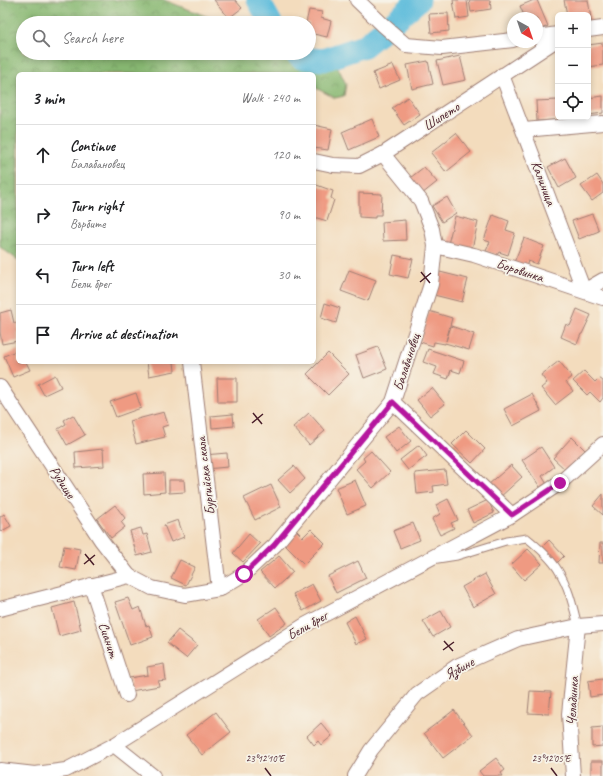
<!DOCTYPE html>
<meta charset="utf-8">
<style>
:root{--surface:#fff;--page:#f6f6f6;--text:#202124;--muted:#757577;--line:#e0e0e0}
body{margin:0;font-family:Caveat,sans-serif;background:var(--page);color:var(--text)}
.controls{position:absolute;right:12px;top:12px;display:grid;overflow:hidden;border-radius:6px;box-shadow:0 2px 6px #0003}
.controls button{width:36px;height:36px;display:grid;place-items:center;padding:0;border:0;border-bottom:1px solid var(--line);background:var(--surface);color:var(--text);font:20px sans-serif}
.compass{position:absolute;left:507px;top:12px;width:36px;height:36px;border-radius:50%;background:var(--surface);box-shadow:0 2px 6px #0003;rotate:140deg}
.stop{position:absolute;width:12px;height:12px;margin:-9px;border:3px solid #b5179e;border-radius:50%;background:#fff}
.stop.end{background:#b5179e;border-color:#fff;box-shadow:0 1px 4px #0008}
.list{margin:0;padding:0;list-style:none}
h2{display:flex;justify-content:space-between;align-items:center;height:52px;margin:0;padding:0 16px;font-size:17px}
h2 small{font-size:13px;font-weight:400;color:var(--muted)}
.list li{display:grid;grid-template-columns:26px 1fr auto;gap:12px;align-items:center;box-sizing:border-box;height:60px;padding:0 16px;border-top:1px solid var(--line)}
.list b{display:block;font-size:15px;white-space:nowrap}
.list p{margin:0;font-size:13px;white-space:nowrap;color:var(--muted)}
.list em{font-size:13px;font-style:normal;color:var(--muted)}
.icon{flex:none;width:22px;height:22px;fill:none;stroke:currentColor;stroke-width:2;stroke-linecap:round;stroke-linejoin:round}
.map{position:relative;flex:none;width:603px;height:776px;overflow:hidden}
.search{position:absolute;background:var(--surface);box-shadow:0 2px 6px #0003;left:16px;top:16px;width:300px;height:44px;display:flex;align-items:center;gap:10px;box-sizing:border-box;padding:0 14px;border-radius:22px;color:var(--muted);font-size:15px}
.panel{position:absolute;background:var(--surface);box-shadow:0 2px 6px #0003;left:16px;top:72px;width:300px;height:292px;border-radius:6px}
.map>svg:first-child{display:block}
.forest{fill:url(#forest-crowns);stroke:#696c4e}
.lines{fill:none;stroke-linecap:round;stroke-linejoin:round}
.river{stroke:#5dbcdb;stroke-width:23}
.building{fill:#ef9a82}
.lane-casing{stroke:#9e7e74;stroke-width:9}
.street-casing{stroke:#9e7e74;stroke-width:16}
.lane{stroke:#fff;stroke-width:7}
.street{stroke:#fff;stroke-width:14}
.route{stroke:#b5179e;stroke-width:5}
.ticks{fill:none;stroke:#4a1f2b;stroke-width:1.5}
.labels{text-anchor:middle;stroke-width:3.5;stroke-linejoin:round;paint-order:stroke}
.street-label{font-size:14px;fill:#4a1f2b;stroke:#f7f3e8}
.ticks-label{font-size:10px;text-anchor:middle;fill:#4a1f2b;stroke:#f7f3e8;stroke-width:3.5;stroke-linejoin:round;paint-order:stroke}
</style>
<div class="map">
<svg width="603" height="776" viewBox="0 0 603 776">
<defs>
<pattern id="forest-crowns" width="20" height="18" patternUnits="userSpaceOnUse"><rect width="20" height="18" fill="#88b872"/><path d="M2 6a3 3 0 1 1 6 0M12 15a3 3 0 1 1 6 0" fill="none" stroke="#71955e"/></pattern>
</defs>
<rect width="100%" height="100%" fill="#f7f3e8"/>
<filter id="ink" filterUnits="userSpaceOnUse"><feTurbulence type="fractalNoise" baseFrequency=".025" numOctaves="2"/><feDisplacementMap in="SourceGraphic" scale="8" xChannelSelector="R" yChannelSelector="G"/><feConvolveMatrix kernelMatrix="1 2 1 2 8 2 1 2 1" color-interpolation-filters="sRGB"/></filter>
<filter id="wash" filterUnits="userSpaceOnUse"><feTurbulence type="fractalNoise" baseFrequency=".012" numOctaves="4" result="noise"/><feDisplacementMap in="SourceGraphic" scale="16" xChannelSelector="R" yChannelSelector="G"/><feGaussianBlur stdDeviation="0.9" result="paint"/><feColorMatrix in="noise" values="0 0 0 0 0 0 0 0 0 0 0 0 0 0 0 0 0 1.4 0 .05"/><feComposite in="paint" operator="in"/></filter>
<g filter="url(#wash)">
<rect width="100%" height="100%" fill="#f3dcbd"/>
<polygon class="forest" points="0,0 164,0 211,18 214,23 23,23 23,53 232,53 236,59 330,51 346,84 344,96 335,98 314,87 314,74 18,74 18,260 0,247"/>
<g class="lines">
<g class="river">
<polyline points="258,0 271,23"/>
<polyline points="295,53 301,58 323,60 364,46 397,19 419,0"/>
</g>
</g>
<g id="blocks">
<g class="building">
<polygon points="214,0 235,0 242,8 229,18"/>
<polygon points="453,0 467,0 469,17 456,19"/>
<polygon points="469,0 490,0 491,9 471,12"/>
<polygon points="534,0 537,0 548,26 537,31 537,18 525,18 520,6"/>
<polygon points="564,0 588,0 592,24 588,25 588,15 567,15"/>
<polygon points="309,10 322,12 321,18 331,21 327,37 309,33 309,23 306,23"/>
<polygon points="448,13 449,31 431,33 429,14"/>
<polygon points="603,43 603,65 588,67 588,45"/>
<polygon points="460,56 466,80 443,85 437,61"/>
<polygon points="428,61 433,84 412,89 407,65"/>
<polygon points="393,65 400,80 379,89 373,73"/>
<polygon points="603,96 603,113 588,115 588,98"/>
<polygon points="408,97 420,114 404,125 392,108"/>
<polygon points="558,100 558,117 568,117 568,119 537,121 536,101"/>
<polygon points="372,119 379,137 349,150 342,132"/>
<polygon points="314,125 332,129 328,150 314,148"/>
<polygon points="456,133 471,152 446,172 431,153"/>
<polygon points="565,158 576,178 559,188 548,167"/>
<polygon points="424,167 437,182 422,194 410,178"/>
<polygon points="597,175 603,184 603,193 592,201 581,186"/>
<polygon points="314,184 333,191 331,198 334,200 327,221 314,217"/>
<polygon points="359,193 382,194 381,215 375,215 375,218 359,217"/>
<polygon points="447,197 456,213 442,222 432,206"/>
<polygon points="592,214 599,231 579,239 572,221"/>
<polygon points="493,215 509,221 506,230 515,233 508,255 499,252 497,255 486,251 490,242 484,240"/>
<polygon points="455,216 478,222 472,249 448,244"/>
<polygon points="405,220 406,240 383,241 382,222"/>
<polygon points="524,238 544,246 537,264 528,261 525,270 513,265"/>
<polygon points="394,255 413,259 408,278 390,274"/>
<polygon points="349,270 376,280 368,301 341,291"/>
<polygon points="440,272 468,279 462,302 434,295"/>
<polygon points="325,303 340,308 336,323 321,318"/>
<polygon points="577,309 591,315 582,334 581,334 577,344 561,337 566,324 570,326"/>
<polygon points="11,310 14,323 18,323 18,341 2,344 0,332 0,313"/>
<polygon points="429,311 452,318 446,341 451,326 474,334 469,350 445,343 445,344 434,342 433,346 420,342"/>
<polygon points="378,347 387,369 364,378 356,355"/>
<polygon points="428,349 464,361 460,373 451,370 448,379 434,374 437,367 423,362"/>
<polygon points="18,350 18,362 26,362 30,370 13,377 4,356"/>
<polygon points="328,353 349,374 328,395 307,374"/>
<polygon points="559,361 572,377 566,382 573,391 555,405 541,388 547,383 541,375"/>
<polygon points="147,362 174,362 175,371 149,376"/>
<polygon points="584,371 595,382 599,378 603,381 603,398 600,402 590,392 587,395 573,381"/>
<polygon points="55,375 61,387 44,395 38,384"/>
<polygon points="217,378 237,378 237,402 218,402"/>
<polygon points="432,388 445,404 430,416 417,400"/>
<polygon points="136,393 141,408 116,417 110,402"/>
<polygon points="532,394 541,411 513,426 504,409"/>
<polygon points="164,412 168,425 162,427 165,437 136,444 130,421"/>
<polygon points="309,413 325,431 309,445 293,427"/>
<polygon points="233,414 234,426 212,428 211,416"/>
<polygon points="73,415 85,435 67,445 58,429 66,424 64,420"/>
<polygon points="399,426 411,441 396,453 384,437"/>
<polygon points="466,430 485,449 472,463 452,444"/>
<polygon points="572,437 586,451 567,471 553,458"/>
<polygon points="419,445 427,456 408,470 400,460"/>
<polygon points="541,447 554,467 542,476 548,486 542,490 522,460"/>
<polygon points="103,449 104,466 76,468 75,452"/>
<polygon points="371,451 390,472 373,488 356,469 365,461 363,458"/>
<polygon points="227,453 228,467 205,469 204,455"/>
<polygon points="511,465 522,477 499,498 488,485"/>
<polygon points="294,466 305,479 290,493 278,480"/>
<polygon points="445,470 447,484 433,486 434,492 417,494 415,473"/>
<polygon points="164,473 165,492 144,494 143,474"/>
<polygon points="169,480 184,480 185,492 169,493"/>
<polygon points="355,480 366,506 347,514 336,488"/>
<polygon points="271,485 281,507 255,520 244,498"/>
<polygon points="603,494 603,515 593,506"/>
<polygon points="448,499 458,520 451,523 454,528 440,535 432,519 440,514 436,505"/>
<polygon points="488,500 494,513 473,523 467,510"/>
<polygon points="115,505 125,518 121,522 125,527 111,538 97,519"/>
<polygon points="4,514 11,526 0,532 0,517"/>
<polygon points="178,520 184,537 171,542 164,525"/>
<polygon points="413,523 420,540 400,548 393,531"/>
<polygon points="141,528 143,535 147,534 152,552 137,556 130,531"/>
<polygon points="294,528 303,537 311,529 325,543 304,564 281,541"/>
<polygon points="249,534 260,544 243,562 233,553"/>
<polygon points="549,540 564,556 557,563 542,547"/>
<polygon points="600,543 603,543 603,563 599,563"/>
<polygon points="64,546 80,549 76,570 60,567"/>
<polygon points="528,549 542,564 524,580 511,565"/>
<polygon points="279,556 293,572 275,588 260,572"/>
<polygon points="180,560 195,567 186,585 171,578"/>
<polygon points="358,561 366,578 336,593 328,576"/>
<polygon points="485,574 496,594 473,607 462,587"/>
<polygon points="312,584 321,601 303,611 293,594"/>
<polygon points="128,598 133,610 140,607 146,626 149,625 153,637 130,645 115,602"/>
<polygon points="74,602 81,630 59,636 52,608"/>
<polygon points="276,607 287,623 269,636 258,619"/>
<polygon points="441,611 450,627 433,637 423,621"/>
<polygon points="355,616 367,639 356,644 345,622"/>
<polygon points="178,630 197,645 186,658 167,643"/>
<polygon points="164,664 166,680 158,681 159,686 131,691 129,678 148,675 147,667"/>
<polygon points="603,679 603,695 590,697 588,681"/>
<polygon points="530,691 551,692 549,714 528,713"/>
<polygon points="454,710 473,735 443,758 424,733"/>
<polygon points="216,712 231,732 202,755 186,735"/>
<polygon points="321,723 332,736 321,745 318,741 314,745 307,736"/>
<polygon points="603,727 603,746 592,747 592,728"/>
<polygon points="496,758 505,770 501,773 503,776 483,776 479,771"/>
<rect x="591" y="761" width="12" height="15"/>
</g>
</g>
</g>
<g filter="url(#ink)">
<use href="#blocks" fill-opacity="0" stroke="#9e7e74" stroke-width="1"/>
<g class="lines">
<defs>
<path id="lane" d="M 438,559 L 457,556 L 506,541 L 527,538 C 538,547 550,557 558,570 C 569,587 573,606 578,626"/>
<g id="street">
<polyline points="357,0 383,25 406,45 442,48 513,40"/>
<polyline points="588,30 603,28"/>
<polyline points="537,37 558,34"/>
<polyline points="502,75 584,291 603,280"/>
<polyline points="524,130 603,123"/>
<polyline points="314,161 333,165 359,166 383,154 558,39"/>
<polyline points="435,246 474,255 603,298"/>
<polyline points="192,362 219,589"/>
<polyline points="0,387 101,540 129,576"/>
<polyline points="393,402 512,515"/>
<polyline points="91,585 127,695"/>
<polyline points="0,609 129,576 152,588 185,595 219,589 244,574 275,545 393,402 431,284 435,246 432,229 421,201 383,154"/>
<polyline points="114,745 153,776"/>
<polyline points="0,770 35,774 66,770 114,745 305,625 512,515 560,483 603,444"/>
<polyline points="355,776 371,750 417,694 457,666 518,639 578,626 603,624"/>
<polyline points="573,776 569,714 578,626"/>
</g>
</defs>
<use href="#lane" class="lane-casing"/>
<use href="#street" class="street-casing"/>
<use href="#lane" class="lane"/>
<use href="#street" class="street"/>
</g>
</g>
<g class="lines" filter="url(#ink)">
<polyline class="route" points="244,574 274,545 393,402 512,515 560,483"/>
</g>
<path class="ticks" d="M 421,272 L 430,283M 420,282 L 431,273M 253,413 L 262,424M 252,423 L 263,414M 85,554 L 94,565M 84,564 L 95,555M 444,641 L 453,651M 443,650 L 454,642M 265,768 L 271,776M 551,768 L 557,776"/>
<g class="labels">
<g class="street-label">
<text transform="translate(441 116) rotate(-33)" y="5">Шипето</text>
<text transform="translate(544 183) rotate(70)" y="5">Калиница</text>
<text transform="translate(520 270) rotate(18)" y="5">Боровинка</text>
<text transform="translate(406 362) rotate(-72)" y="5">Балабановец</text>
<text transform="translate(205 476) rotate(-97)" y="5">Бургийска скала</text>
<text transform="translate(63 482) rotate(57)" y="5">Рудище</text>
<text transform="translate(307 625) rotate(-30)" y="5">Бели брег</text>
<text transform="translate(109 640) rotate(72)" y="5">Сианит</text>
<text transform="translate(459 668) rotate(-29)" y="5">Язбине</text>
<text transform="translate(572 701) rotate(-87)" y="5">Челадинка</text>
</g>
</g>
<g class="ticks-label">
<text x="265" y="762">23°12'10"E</text>
<text x="551" y="762">23°12'05"E</text>
</g>
</svg>
<div class="controls">
<button>+</button>
<button>−</button>
<button><svg class="icon" aria-label="locate" viewBox="0 0 24 24"><circle cx="12" cy="12" r="6"/><path d="M12 2v4M12 18v4M2 12h4M18 12h4"/></svg></button>
</div>
<svg class="compass" viewBox="-18 -18 36 36"><path d="M0-13l5 13h-10z" fill="#e53935"/><path d="M0 13l5-13h-10z" fill="#757577"/></svg>
<div class="stop" style="left:244px;top:574px"></div>
<div class="stop end" style="left:560px;top:483px"></div>
<div class="search"><svg class="icon" aria-label="search" viewBox="0 0 24 24"><circle cx="10" cy="10" r="6"/><path d="M15 15l6 6"/></svg>Search here</div>
<section class="panel">
<h2>3 min<small>Walk · 240 m</small></h2>
<ul class="list">
<li><svg class="icon" aria-label="ahead" viewBox="0 0 24 24"><path d="M12 20V5M6 11l6-6 6 6"/></svg><div><b>Continue</b><p>Балабановец</p></div><em>120 m</em></li>
<li><svg class="icon" aria-label="right" viewBox="0 0 24 24"><path d="M7 20v-9h11M14 6l5 5-5 5"/></svg><div><b>Turn right</b><p>Върбите</p></div><em>90 m</em></li>
<li><svg class="icon" aria-label="left" viewBox="0 0 24 24"><path d="M17 20v-9H6M10 6l-5 5 5 5"/></svg><div><b>Turn left</b><p>Бели брег</p></div><em>30 m</em></li>
<li><svg class="icon" aria-label="arrive" viewBox="0 0 24 24"><path d="M6 21V4h12l-3 4 3 4H6"/></svg><div><b>Arrive at destination</b></div></li>
</ul>
</section>
</div>
